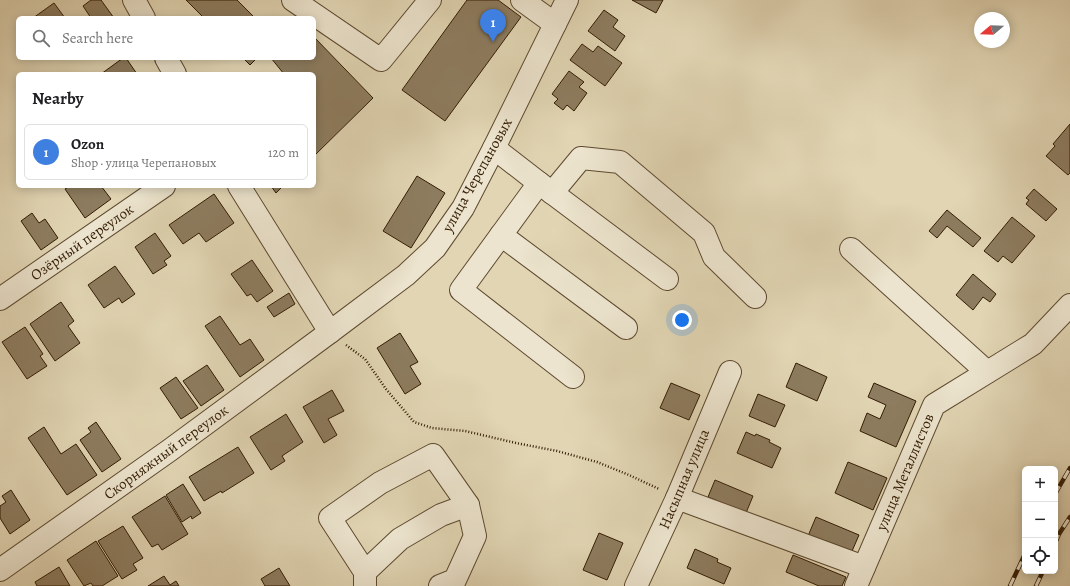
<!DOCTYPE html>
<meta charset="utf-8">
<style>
:root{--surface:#fff;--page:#f6f6f6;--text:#202124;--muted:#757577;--line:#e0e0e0;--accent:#db2777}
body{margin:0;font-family:Alegreya,serif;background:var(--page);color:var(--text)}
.controls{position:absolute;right:12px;bottom:12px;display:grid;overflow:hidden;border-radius:6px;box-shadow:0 2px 10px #0003}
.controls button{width:36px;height:36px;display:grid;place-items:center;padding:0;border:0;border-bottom:1px solid var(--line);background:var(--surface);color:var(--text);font:20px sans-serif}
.compass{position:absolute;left:974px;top:12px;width:36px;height:36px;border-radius:50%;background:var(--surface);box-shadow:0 2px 10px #0003;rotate:251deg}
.you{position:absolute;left:682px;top:320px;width:14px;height:14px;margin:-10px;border:3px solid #fff;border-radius:50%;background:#1a73e8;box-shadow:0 0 0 6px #1a73e833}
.badge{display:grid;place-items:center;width:26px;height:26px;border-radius:50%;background:var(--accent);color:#fff;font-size:13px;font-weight:700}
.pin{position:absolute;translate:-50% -33px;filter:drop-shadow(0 1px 2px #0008)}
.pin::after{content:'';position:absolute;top:21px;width:14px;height:12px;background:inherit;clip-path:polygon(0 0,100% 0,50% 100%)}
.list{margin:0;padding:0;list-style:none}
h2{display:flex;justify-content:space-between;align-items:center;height:52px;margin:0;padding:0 16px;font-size:17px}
h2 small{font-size:13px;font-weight:400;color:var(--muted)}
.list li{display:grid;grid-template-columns:26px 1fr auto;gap:12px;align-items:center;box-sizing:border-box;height:56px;margin:0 8px 8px;padding:0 8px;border:1px solid var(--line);border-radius:6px}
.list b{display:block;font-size:15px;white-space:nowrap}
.list p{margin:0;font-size:13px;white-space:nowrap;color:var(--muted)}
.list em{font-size:13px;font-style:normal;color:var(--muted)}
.icon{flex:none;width:22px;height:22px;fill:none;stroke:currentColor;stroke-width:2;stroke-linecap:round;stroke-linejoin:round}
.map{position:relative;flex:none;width:1070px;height:586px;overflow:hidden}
.search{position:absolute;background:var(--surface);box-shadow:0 2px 10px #0003;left:16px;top:16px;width:300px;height:44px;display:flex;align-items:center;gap:10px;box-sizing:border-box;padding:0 14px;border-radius:6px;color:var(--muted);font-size:15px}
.panel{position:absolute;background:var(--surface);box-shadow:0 2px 10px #0003;left:16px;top:72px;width:300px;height:116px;border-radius:6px}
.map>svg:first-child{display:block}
.building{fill:#8d7c5f;stroke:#331c04}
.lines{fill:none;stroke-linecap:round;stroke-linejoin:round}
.minor-casing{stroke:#5e4a30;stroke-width:24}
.path{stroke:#331c04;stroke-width:2.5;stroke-dasharray:1 2;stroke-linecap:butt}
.minor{stroke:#ece4ce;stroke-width:22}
.rail-casing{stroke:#331c04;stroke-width:4.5}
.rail{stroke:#ece4ce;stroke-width:3;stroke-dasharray:9;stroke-linecap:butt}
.labels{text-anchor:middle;stroke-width:3.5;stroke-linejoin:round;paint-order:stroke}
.street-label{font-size:15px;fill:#331c04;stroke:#ece4ce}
</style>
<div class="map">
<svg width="1070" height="586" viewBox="0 0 1070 586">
<rect width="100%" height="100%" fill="#e1d5b3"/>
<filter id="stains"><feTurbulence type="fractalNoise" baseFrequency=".005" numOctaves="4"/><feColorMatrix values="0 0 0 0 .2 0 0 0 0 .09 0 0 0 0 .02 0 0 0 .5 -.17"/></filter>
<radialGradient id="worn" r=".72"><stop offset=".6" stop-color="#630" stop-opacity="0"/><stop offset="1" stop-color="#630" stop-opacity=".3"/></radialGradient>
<g class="building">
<polygon points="91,0 101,0 114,18 91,18 83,6"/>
<polygon points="186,0 237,0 255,18 204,18"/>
<polygon points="467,0 498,0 521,17 445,121 402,90"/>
<polygon points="632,0 663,0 656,13"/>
<polygon points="54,3 65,18 33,18"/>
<polygon points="604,10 618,20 613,27 625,36 615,51 588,31"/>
<polygon points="314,37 373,98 314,156 314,74 284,74 271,58 314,58"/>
<polygon points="582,44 593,52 598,46 622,63 605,86 570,60"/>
<polygon points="123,58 126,58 137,74 101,74"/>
<polygon points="243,58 257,58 250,65"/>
<polygon points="569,71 584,82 579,87 587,93 574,111 567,105 563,110 554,103 558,99 552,94"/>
<polygon points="1070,124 1070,173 1068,175 1046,156 1055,146 1053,144"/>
<polygon points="417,176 445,193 411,248 383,231"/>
<polygon points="70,186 101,186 111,199 85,218 65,189"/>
<polygon points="271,186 283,186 276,193"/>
<polygon points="1034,189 1057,209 1046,221 1026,204 1029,200 1026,198"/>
<polygon points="214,194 234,223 206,242 199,233 183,244 169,225"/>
<polygon points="947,210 981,238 973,247 947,226 937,238 929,231"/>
<polygon points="32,213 39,223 45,219 58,238 41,250 21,221"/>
<polygon points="1012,217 1035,236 1012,263 1003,256 998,262 984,251"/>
<polygon points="155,233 171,256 164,261 167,265 153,274 135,247"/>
<polygon points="252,260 273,291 257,302 251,294 247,296 231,274"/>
<polygon points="115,266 135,294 122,303 119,298 104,308 88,285"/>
<polygon points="973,274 996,294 990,302 983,297 973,310 956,295"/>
<polygon points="289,293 295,304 274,317 267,307"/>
<polygon points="61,302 74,321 68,326 80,343 55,361 30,324"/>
<polygon points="220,316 240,345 250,339 264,360 240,377 205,326"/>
<polygon points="25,327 43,354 40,356 47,366 27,379 2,342"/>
<polygon points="400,333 418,362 410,366 421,384 405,394 377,348"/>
<polygon points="796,363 827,377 817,401 786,387"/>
<polygon points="207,365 224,390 201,406 183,381"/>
<polygon points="176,377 198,408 181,419 160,388"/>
<polygon points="671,383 700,395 689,420 660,408"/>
<polygon points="874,383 916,401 896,447 860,431 867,413 880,419 886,405 868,397"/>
<polygon points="332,390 344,411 328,419 337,435 324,443 303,407"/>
<polygon points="758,394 785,405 775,427 749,416"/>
<polygon points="286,414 303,442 282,456 285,461 271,470 250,437"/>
<polygon points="96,422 121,459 102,472 80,440 91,432 88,428"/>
<polygon points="44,427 61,454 76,444 97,475 67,495 28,438"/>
<polygon points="746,432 755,436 756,434 770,440 769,442 781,448 772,468 737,453"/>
<polygon points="238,447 254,473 222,493 221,491 204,501 189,477"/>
<polygon points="848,462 887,478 873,510 835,493"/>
<polygon points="715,480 753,496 746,513 708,497"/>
<polygon points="183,484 201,513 192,519 191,516 182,522 166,495"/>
<polygon points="11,490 30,520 10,534 0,518 0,506 6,502 2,496"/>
<polygon points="165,496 188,534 162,550 158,544 152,547 132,517"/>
<polygon points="816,517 859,535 849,558 808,536"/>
<polygon points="123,526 143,558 133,564 137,570 122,579 98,541"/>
<polygon points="599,533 623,543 607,580 583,570"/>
<polygon points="96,541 118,576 102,586 93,586 91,583 84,586 67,560"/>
<polygon points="695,549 718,559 717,562 731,568 724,584 687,568"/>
<polygon points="793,555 846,577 842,586 819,586 786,572"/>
<polygon points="59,567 70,586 37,586 35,582"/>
<polygon points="279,568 290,586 265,586 261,579"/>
<polygon points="164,576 170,585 176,581 179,586 148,586"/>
</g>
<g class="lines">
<defs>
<g id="minor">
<polyline points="134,0 144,18"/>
<polyline points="293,0 381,60 430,0"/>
<polyline points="522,0 555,24"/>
<polyline points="166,58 175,74"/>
<polyline points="494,148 539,183 667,279"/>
<polyline points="539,183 461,290 573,377"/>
<polyline points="239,186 330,332"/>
<polyline points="552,193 581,158 620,162 704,233 714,257 755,297"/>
<polyline points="501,235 626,328"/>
<polyline points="851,249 987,372"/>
<polyline points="0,299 164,186"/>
<polyline points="677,498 864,567"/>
<polyline points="0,570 170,450 330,332 406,275 435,248 463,208 494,148 567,0"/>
<polyline points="365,572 400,539 441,515 468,505"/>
<polyline points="365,586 365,572 330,518 380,483 433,455 468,505 475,536 455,580 440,586"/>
<polyline points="636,586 677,498 730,372"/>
<polyline points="856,586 934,405 1033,344 1070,305"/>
</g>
</defs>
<use href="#minor" class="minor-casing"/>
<polyline class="path" points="346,345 365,359 386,389 414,422 432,428 465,431 516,443 557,451 597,462 629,475 659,489"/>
<use href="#minor" class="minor"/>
<defs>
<g id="rail">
<polyline points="1055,494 1070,468"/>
<polyline points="1055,543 1059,534 1070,517"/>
<polyline points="1010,586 1025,554"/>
<polyline points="1036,586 1043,571"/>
</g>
</defs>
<use href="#rail" class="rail-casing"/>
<use href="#rail" class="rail"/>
</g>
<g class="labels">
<g class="street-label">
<text transform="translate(477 175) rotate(-61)" y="5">улица Черепановых</text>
<text transform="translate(82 242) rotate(-35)" y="5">Озёрный переулок</text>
<text transform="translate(166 452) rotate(-36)" y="5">Скорняжный переулок</text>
<text transform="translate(905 472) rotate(-67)" y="5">улица Металлистов</text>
<text transform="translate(684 479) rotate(-67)" y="5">Насыпная улица</text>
</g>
</g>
<rect width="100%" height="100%" filter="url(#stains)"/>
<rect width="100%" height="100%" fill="url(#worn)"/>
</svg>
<div class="controls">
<button>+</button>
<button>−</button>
<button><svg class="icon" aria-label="locate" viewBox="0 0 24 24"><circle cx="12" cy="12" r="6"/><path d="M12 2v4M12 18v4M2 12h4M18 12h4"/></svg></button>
</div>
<svg class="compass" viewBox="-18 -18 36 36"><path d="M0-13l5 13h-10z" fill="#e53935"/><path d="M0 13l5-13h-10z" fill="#757577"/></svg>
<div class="you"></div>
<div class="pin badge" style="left:493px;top:42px;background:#3f7fe0">1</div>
<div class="search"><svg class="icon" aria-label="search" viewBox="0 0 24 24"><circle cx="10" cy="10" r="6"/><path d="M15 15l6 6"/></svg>Search here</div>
<section class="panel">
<h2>Nearby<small></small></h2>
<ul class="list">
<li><span class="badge" style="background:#3f7fe0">1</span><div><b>Ozon</b><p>Shop · улица Черепановых</p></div><em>120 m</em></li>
</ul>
</section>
</div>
